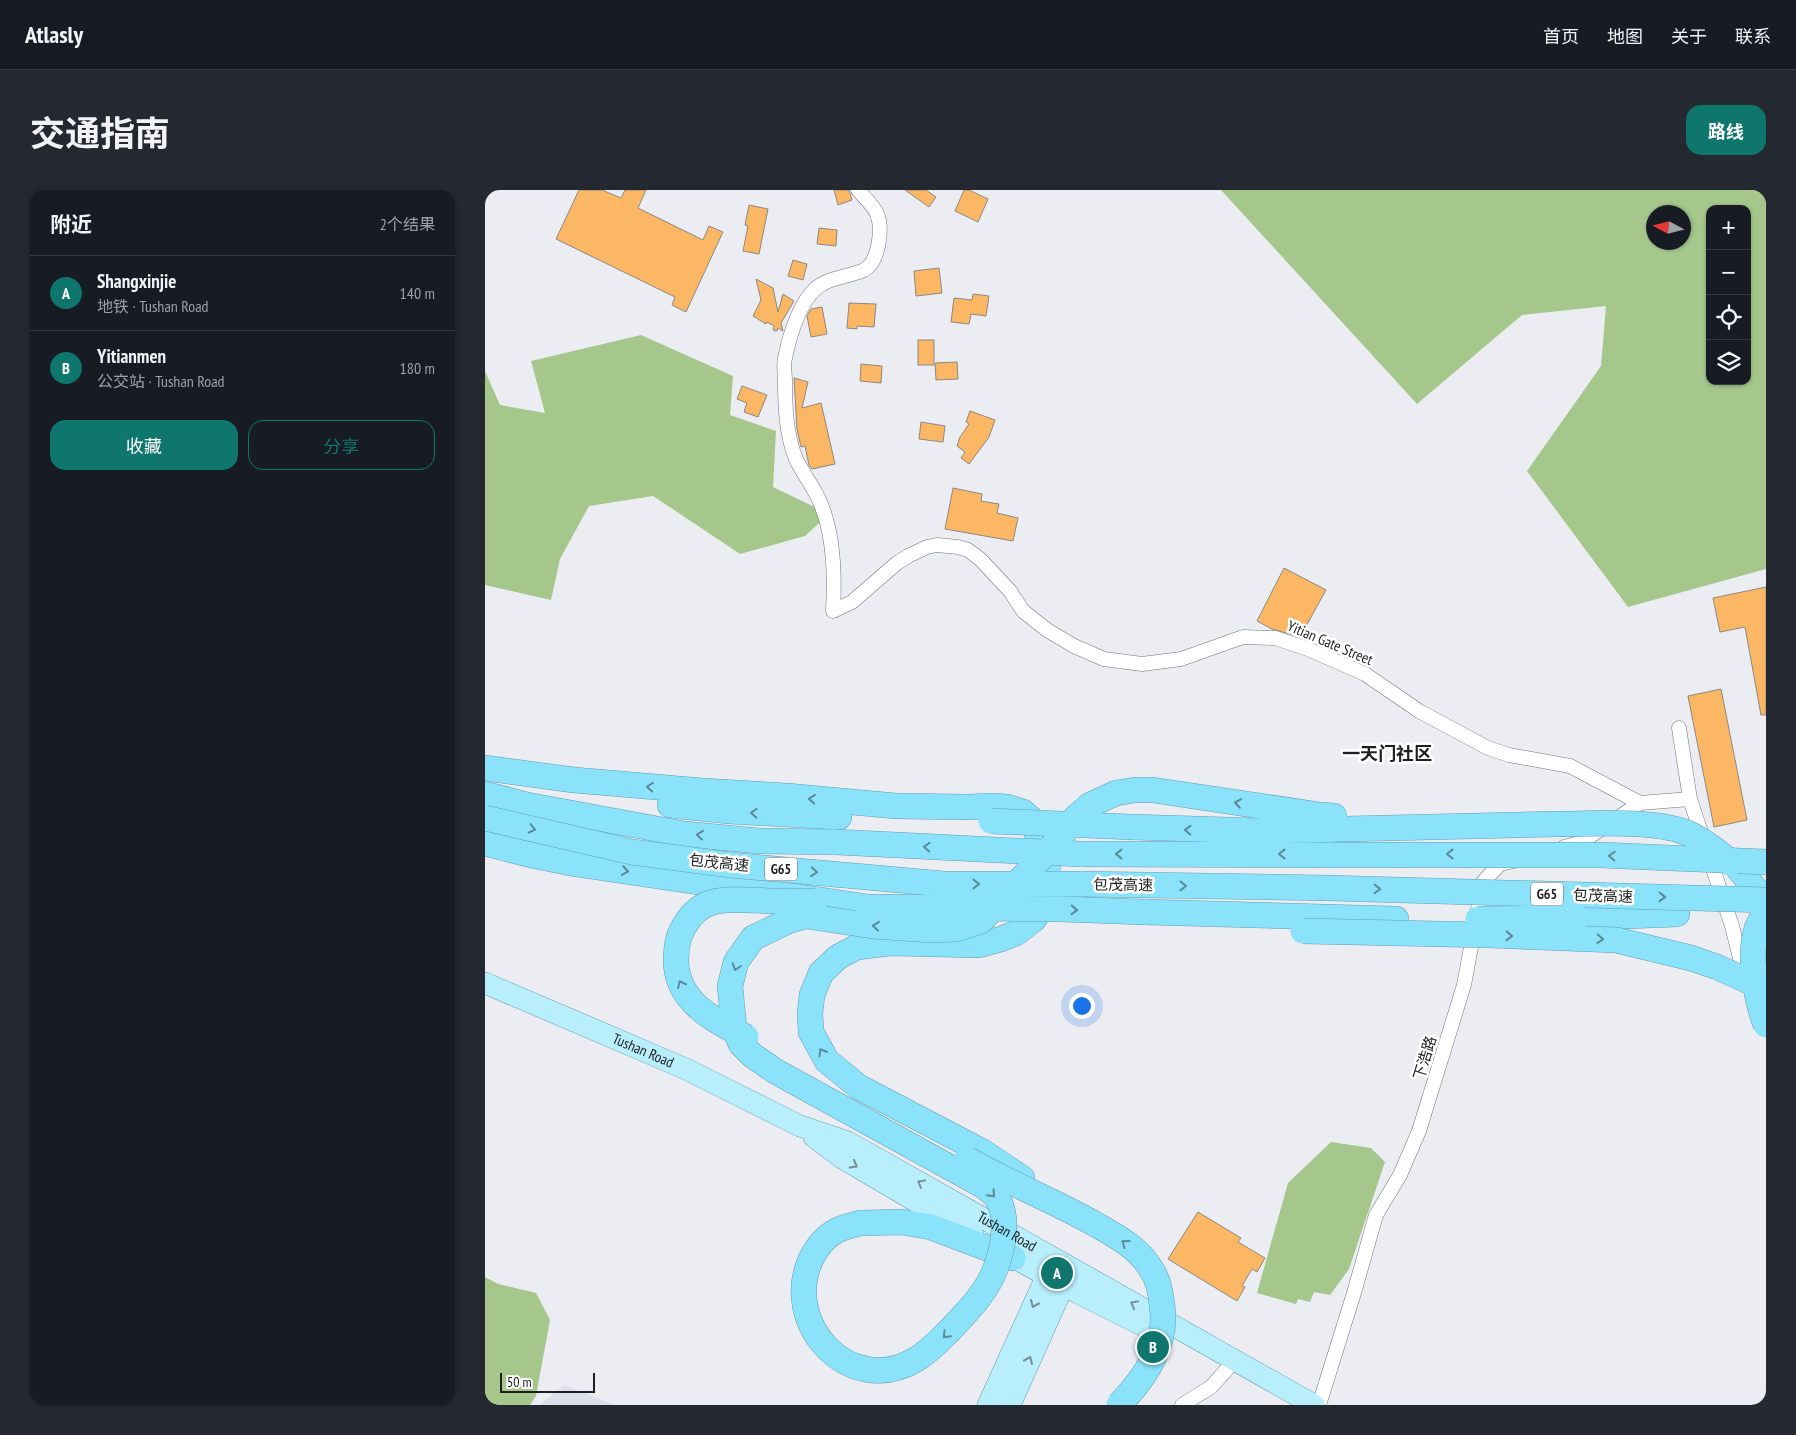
<!DOCTYPE html>
<html lang="zh">
<meta charset="utf-8">
<style>
:root{--surface:#171b24;--page:#242831;--text:#f1f3f6;--muted:#9ea1a6;--line:#363941;--accent:#0f766e}
body{margin:0;font-family:"PT Sans Narrow","Noto Sans SC",sans-serif;background:var(--page);color:var(--text)}
.controls{position:absolute;right:15px;top:15px;display:grid;overflow:hidden;border-radius:10px;box-shadow:0 1px 4px #0004}
.controls button{width:45px;height:45px;display:grid;place-items:center;padding:0;border:0;border-bottom:1px solid var(--line);background:var(--surface);color:var(--text);font:25px sans-serif}
.compass{position:absolute;left:1161px;top:15px;width:45px;height:45px;border-radius:50%;background:var(--surface);box-shadow:0 1px 4px #0004;rotate:277deg}
.scale{position:absolute;left:15px;bottom:12px;width:95px;box-sizing:border-box;padding-left:5px;border:2px solid #1d1e1f;border-top:0;font-size:14px;line-height:18px;white-space:nowrap;color:#1d1e1f;-webkit-text-stroke:4px #fff;paint-order:stroke}
.you{position:absolute;left:596px;top:815px;width:18px;height:18px;margin:-12px;border:4px solid #fff;border-radius:50%;background:#1a73e8;box-shadow:0 0 0 8px #1a73e833}
.badge{display:grid;place-items:center;width:32px;height:32px;border-radius:50%;background:var(--accent);color:#fff;font-size:16px;font-weight:700}
.pin{position:absolute;translate:-50% -50%;border:2px solid #fff;box-shadow:0 1px 5px #0006}
.list{margin:0;padding:0;list-style:none}
h2{display:flex;justify-content:space-between;align-items:center;height:65px;margin:0;padding:0 20px;font-size:21px}
h2 small{font-size:16px;font-weight:400;color:var(--muted)}
.list li{display:grid;grid-template-columns:32px 1fr auto;gap:15px;align-items:center;box-sizing:border-box;height:75px;padding:0 20px;border-top:1px solid var(--line)}
.list b{display:block;font-size:19px;white-space:nowrap}
.list p{margin:0;font-size:16px;white-space:nowrap;color:var(--muted)}
.list em{font-size:16px;font-style:normal;color:var(--muted)}
.actions{display:flex;gap:10px;padding:15px 20px}
.actions a{flex:1;padding:11px 0;border:1px solid var(--accent);border-radius:15px;text-align:center;font-size:18px;color:var(--accent)}
.actions .main{background:var(--accent);color:#fff}
.icon{flex:none;width:28px;height:28px;fill:none;stroke:currentColor;stroke-width:2;stroke-linecap:round;stroke-linejoin:round}
.map{position:relative;flex:none;width:1281px;height:1215px;overflow:hidden;border-radius:15px}
header{display:flex;align-items:center;gap:30px;box-sizing:border-box;height:70px;padding:0 25px;background:var(--surface);border-bottom:1px solid var(--line)}
header strong{font-size:24px}
nav{display:flex;gap:28px;margin-inline-start:auto;font-size:18px}
.intro{display:flex;align-items:center;justify-content:space-between;box-sizing:border-box;height:120px;padding:0 30px}
h1{margin:0;font-size:35px}
.button{padding:12px 22px;border-radius:15px;background:var(--accent);color:#fff;font-size:18px;font-weight:700}
main{display:flex;gap:30px;padding:0 30px}
aside{flex:1;background:var(--surface);border-radius:15px;box-shadow:0 1px 4px #0004}
.map>svg:first-child{display:block}
.built{fill:#dde0ec}
.green{fill:#a5c78c;fill-rule:evenodd}
.building{fill:#fbb763;stroke:#8c8885}
.lines{fill:none;stroke-linecap:round;stroke-linejoin:round}
.street-casing{stroke:#737479;stroke-width:15}
.primary-casing{stroke:#649dae;stroke-width:22}
.highway-casing{stroke:#649dae;stroke-width:26}
.street{stroke:#fff;stroke-width:14}
.primary{stroke:#b9eefd;stroke-width:21}
.highway{stroke:#8be2fb;stroke-width:25}
.highway-bridge-casing{stroke:#649dae;stroke-width:26;stroke-linecap:butt}
.highway-bridge{stroke:#8be2fb;stroke-width:25}
.oneway{stroke:#5a8a98}
.oneway2{stroke:#739099}
.labels{text-anchor:middle;stroke-width:5;stroke-linejoin:round;paint-order:stroke}
.shield{fill:#fff;stroke:#616262;stroke-width:1}
.shield-label{font-size:14px;font-weight:bold;fill:#1d1e1f}
.street-label{font-size:15px;fill:#1d1e1f;stroke:#fff}
.quarter-label{font-size:18px;font-weight:bold;fill:#1d1e1f;stroke:#fff}
</style>
<header>
<strong>Atlasly</strong>
<nav><a>首页</a><a>地图</a><a>关于</a><a>联系</a></nav>
</header>
<div class="intro"><h1>交通指南</h1><a class="button">路线</a></div>
<main>
<aside>
<h2>附近<small>2个结果</small></h2>
<ul class="list">
<li><span class="badge">A</span><div><b>Shangxinjie</b><p>地铁 · Tushan Road</p></div><em>140 m</em></li>
<li><span class="badge">B</span><div><b>Yitianmen</b><p>公交站 · Tushan Road</p></div><em>180 m</em></li>
</ul>
<div class="actions"><a class="main">收藏</a><a>分享</a></div>
</aside>
<div class="map">
<svg width="1281" height="1215" viewBox="0 0 1281 1215">
<rect width="100%" height="100%" fill="#ecedf2"/>
<polygon class="built" points="79,1195 131,1215 55,1215"/>
<g class="green">
<path d="M 736,0 L 1281,0 L 1281,379 L 1143,417 L 1042,281 L 1116,176 L 1121,116 L 1037,125 L 932,214 ZM 1225,19 L 1262,19 L 1262,191 L 1225,191 ZM 1198,22 L 1198,52 L 1168,52 L 1168,22 Z"/>
<polygon points="156,145 248,186 245,225 291,241 288,297 344,324 320,346 255,364 168,306 104,316 75,369 66,410 0,395 0,181 15,215 60,223 46,171"/>
<polygon points="846,952 886,958 900,972 864,1079 845,1105 829,1102 825,1112 813,1109 811,1114 772,1103 803,993"/>
<polygon points="0,1087 13,1094 51,1103 65,1130 51,1206 45,1215 0,1215"/>
</g>
<g class="building">
<polygon points="94,0 117,0 136,8 140,0 161,0 153,18 218,50 224,36 238,42 201,122 187,115 190,107 71,49"/>
<polygon points="349,0 364,0 367,10 353,15"/>
<polygon points="420,0 441,0 451,7 444,17"/>
<polygon points="479,0 484,0 503,9 493,32 470,21"/>
<polygon points="264,15 283,19 274,64 258,61 263,36 260,35"/>
<polygon points="334,38 352,40 351,56 332,54"/>
<polygon points="308,70 322,74 318,90 303,86"/>
<polygon points="454,78 457,103 431,106 429,81"/>
<polygon points="271,89 288,98 293,122 298,104 309,111 296,133 298,141 293,138 292,141 288,140 289,136 282,132 281,134 268,126 276,110"/>
<polygon points="488,104 504,106 501,126 486,124 484,134 466,132 469,108 487,110"/>
<polygon points="364,113 391,114 389,137 372,136 372,139 362,138"/>
<polygon points="337,117 342,144 326,147 322,126 326,119"/>
<rect x="433" y="150" width="16" height="25"/>
<polygon points="472,172 473,189 451,190 450,173"/>
<polygon points="376,174 397,176 396,193 375,191"/>
<polygon points="309,188 323,192 317,218 336,213 350,274 327,279 324,275 320,256 316,257 312,239"/>
<polygon points="257,196 282,205 273,227 259,222 262,213 252,209"/>
<polygon points="485,221 510,230 504,247 484,274 476,268 480,262 472,256 475,247 484,234 481,232"/>
<polygon points="436,232 460,236 458,252 434,249"/>
<polygon points="468,298 497,304 496,311 514,314 512,323 533,328 528,351 460,339"/>
<polygon points="799,378 841,400 815,447 787,439 772,431"/>
<polygon points="1281,397 1281,525 1276,525 1260,437 1235,442 1228,408"/>
<polygon points="1236,499 1262,630 1229,637 1203,506"/>
<polygon points="713,1022 756,1048 753,1052 780,1068 772,1082 767,1079 757,1096 760,1097 752,1111 683,1069"/>
</g>
<g class="lines">
<defs>
<g id="street">
<path d="M 373,0 C 379,7 389,16 392,24 C 398,38 394,72 379,80 C 364,87 343,87 330,99 C 313,116 305,144 300,168 C 298,175 300,183 300,190 C 300,216 301,245 311,269 C 318,284 329,297 335,312 C 349,344 350,386 348,421 L 367,412 L 412,373 L 423,366 L 442,357 L 452,355 L 473,357 L 483,360 L 495,369 L 525,401 L 538,421 L 562,440 L 589,456 L 619,469 L 657,474 L 696,469 L 758,447 L 790,448 L 823,459 L 880,484 L 934,521 L 1003,558 L 1024,565 L 1085,576 L 1155,613"/>
<polyline points="1194,538 1205,609 1247,736 1260,788"/>
<polyline points="1079,657 1095,653 1155,613 1205,609"/>
<polyline points="697,1215 726,1197 743,1178"/>
<polyline points="834,1215 869,1103 891,1025 915,985 934,941 979,795 998,692 1015,674 1029,671"/>
</g>
<g id="primary">
<path id="s1" d="M 0,793 L 201,879 L 315,936 L 363,952 L 829,1215"/>
<polyline points="329,947 357,968 488,1045"/>
<polyline points="515,1060 593,1103 667,1140"/>
<polyline points="503,1215 567,1074"/>
<polyline points="525,1215 584,1083"/>
</g>
<g id="highway">
<polyline points="0,578 89,590 218,601 302,606 411,616 483,617 508,616 522,617 538,622 547,630 563,672 561,699 556,719 548,730 531,743 516,749 494,755 405,753 372,757 353,767 336,783 327,805 325,823 326,842 342,871 374,897 498,962 537,988"/>
<polyline points="631,603 650,600 668,600 835,625 849,626"/>
<polyline points="0,604 42,615 199,644 274,651 351,652"/>
<polyline points="185,615 244,621 354,627"/>
<polyline points="647,637 775,641 1071,634"/>
<polyline points="0,653 46,665 91,674 383,717"/>
<polyline points="595,664 845,665"/>
<polyline points="1253,678 1281,712"/>
<polyline points="596,694 843,698"/>
<polyline points="659,722 911,729"/>
<polyline points="1092,728 1192,724"/>
<polyline points="376,1033 417,1032 446,1037 528,1068"/>
</g>
</defs>
<use href="#street" class="street-casing"/>
<use href="#primary" class="primary-casing"/>
<use href="#highway" class="highway-casing"/>
<use href="#street" class="street"/>
<use href="#primary" class="primary"/>
<use href="#highway" class="highway"/>
<defs>
<g id="highway-bridge">
<polyline points="0,628 147,662 246,675 459,694 596,694"/>
<polyline points="506,631 647,637"/>
<path d="M 1071,634 C 1107,634 1173,629 1205,644 C 1220,652 1233,661 1246,673"/>
<polyline points="351,652 595,664"/>
<polyline points="845,665 1115,665 1281,672"/>
<polyline points="843,698 1281,710"/>
<polyline points="383,717 576,719 659,722"/>
<path d="M 1281,720 C 1278,726 1275,732 1272,738 C 1263,764 1271,810 1281,835"/>
<polyline points="993,729 1092,728"/>
<polyline points="818,741 1003,745 1131,750 1206,768 1232,777 1281,799"/>
<path d="M 261,847 C 229,830 191,812 191,770 C 191,762 192,754 194,747 C 199,734 207,722 220,715 C 238,706 271,711 292,711 C 305,711 317,711 330,711"/>
<path d="M 482,969 C 524,993 569,1011 610,1034 C 631,1046 654,1058 666,1079 C 673,1089 676,1103 677,1115 C 683,1155 660,1188 634,1215"/>
<path d="M 376,1033 C 368,1035 358,1037 351,1041 C 340,1047 331,1059 326,1069 C 296,1134 365,1208 430,1170 C 444,1162 454,1151 465,1140 C 482,1122 503,1101 511,1077 C 519,1056 525,1022 509,1004 C 505,1001 501,998 497,995 L 290,881 L 267,865 L 256,854 L 249,838 L 245,796 L 251,772 L 268,748 L 303,731 L 321,726 L 388,736 L 447,740 L 471,739 L 496,731 L 572,651 L 591,627 L 605,615 L 631,603"/>
</g>
</defs>
<use href="#highway-bridge" class="highway-bridge-casing"/>
<use href="#highway-bridge" class="highway-bridge"/>
</g>
<defs><path id="oneway-chevron" d="M-2-3.5L2.5 0L-2 3.5" fill="none" stroke-width="1.6" stroke-linecap="round" stroke-linejoin="round" transform="scale(1.25)"/></defs>
<g class="oneway">
<use href="#oneway-chevron" transform="translate(165 597) rotate(-175)"/>
<use href="#oneway-chevron" transform="translate(327 609) rotate(-175)"/>
<use href="#oneway-chevron" transform="translate(753 613) rotate(-171)"/>
<use href="#oneway-chevron" transform="translate(269 623) rotate(-177)"/>
<use href="#oneway-chevron" transform="translate(47 639) rotate(13)"/>
<use href="#oneway-chevron" transform="translate(703 640) rotate(-178)"/>
<use href="#oneway-chevron" transform="translate(215 645) rotate(-174)"/>
<use href="#oneway-chevron" transform="translate(442 657) rotate(-177)"/>
<use href="#oneway-chevron" transform="translate(634 664) rotate(-180)"/>
<use href="#oneway-chevron" transform="translate(797 664) rotate(-180)"/>
<use href="#oneway-chevron" transform="translate(965 664) rotate(-180)"/>
<use href="#oneway-chevron" transform="translate(1127 666) rotate(-177)"/>
<use href="#oneway-chevron" transform="translate(140 681) rotate(9)"/>
<use href="#oneway-chevron" transform="translate(329 682) rotate(5)"/>
<use href="#oneway-chevron" transform="translate(491 694)"/>
<use href="#oneway-chevron" transform="translate(698 696) rotate(1)"/>
<use href="#oneway-chevron" transform="translate(892 699) rotate(2)"/>
<use href="#oneway-chevron" transform="translate(1177 707) rotate(2)"/>
<use href="#oneway-chevron" transform="translate(589 720) rotate(2)"/>
<use href="#oneway-chevron" transform="translate(391 736) rotate(-174)"/>
<use href="#oneway-chevron" transform="translate(1024 746) rotate(2)"/>
<use href="#oneway-chevron" transform="translate(1115 749) rotate(4)"/>
<use href="#oneway-chevron" transform="translate(251 777) rotate(108)"/>
<use href="#oneway-chevron" transform="translate(196 794) rotate(-115)"/>
<use href="#oneway-chevron" transform="translate(337 862) rotate(-120)"/>
<use href="#oneway-chevron" transform="translate(507 1004) rotate(47)"/>
<use href="#oneway-chevron" transform="translate(640 1053) rotate(-144)"/>
<use href="#oneway-chevron" transform="translate(461 1145) rotate(134)"/>
</g>
<g class="oneway2">
<use href="#oneway-chevron" transform="translate(369 975) rotate(30)"/>
<use href="#oneway-chevron" transform="translate(436 993) rotate(-151)"/>
<use href="#oneway-chevron" transform="translate(549 1114) rotate(114)"/>
<use href="#oneway-chevron" transform="translate(649 1114) rotate(-151)"/>
<use href="#oneway-chevron" transform="translate(544 1170) rotate(-66)"/>
</g>
<g class="labels">
<g class="shield">
<rect x="280" y="667.5" width="32" height="23" rx="4"/>
<rect x="1046" y="692.5" width="32" height="23" rx="4"/>
</g>
<g class="shield-label">
<text x="296" y="684">G65</text>
<text x="1062" y="709">G65</text>
</g>
<g class="street-label">
<text transform="translate(845 453) rotate(23)" y="5">Yitian Gate Street</text>
<text transform="translate(234 673) rotate(6)" y="5">包茂高速</text>
<text transform="translate(638 695) rotate(1)" y="5">包茂高速</text>
<text transform="translate(1118 706) rotate(2)" y="5">包茂高速</text>
<text dy="5" stroke="none"><textPath href="#s1" startOffset="172">Tushan Road</textPath></text>
<text transform="translate(940 868) rotate(-73)" y="5">下浩路</text>
<text dy="5" stroke="none"><textPath href="#s1" startOffset="579">Tushan Road</textPath></text>
</g>
<g class="quarter-label">
<text x="902" y="570">一天门社区</text>
</g>
</g>
</svg>
<div class="controls">
<button>+</button>
<button>−</button>
<button><svg class="icon" aria-label="locate" viewBox="0 0 24 24"><circle cx="12" cy="12" r="6"/><path d="M12 2v4M12 18v4M2 12h4M18 12h4"/></svg></button>
<button><svg class="icon" aria-label="layers" viewBox="0 0 24 24"><path d="M12 4l9 5-9 5-9-5zM3 14l9 5 9-5"/></svg></button>
</div>
<svg class="compass" viewBox="-18 -18 36 36"><path d="M0-13l5 13h-10z" fill="#e53935"/><path d="M0 13l5-13h-10z" fill="#9ea1a6"/></svg>
<div class="scale">50 m</div>
<div class="you"></div>
<div class="pin badge" style="left:572px;top:1083px">A</div>
<div class="pin badge" style="left:668px;top:1157px">B</div>
</div>
</main>
